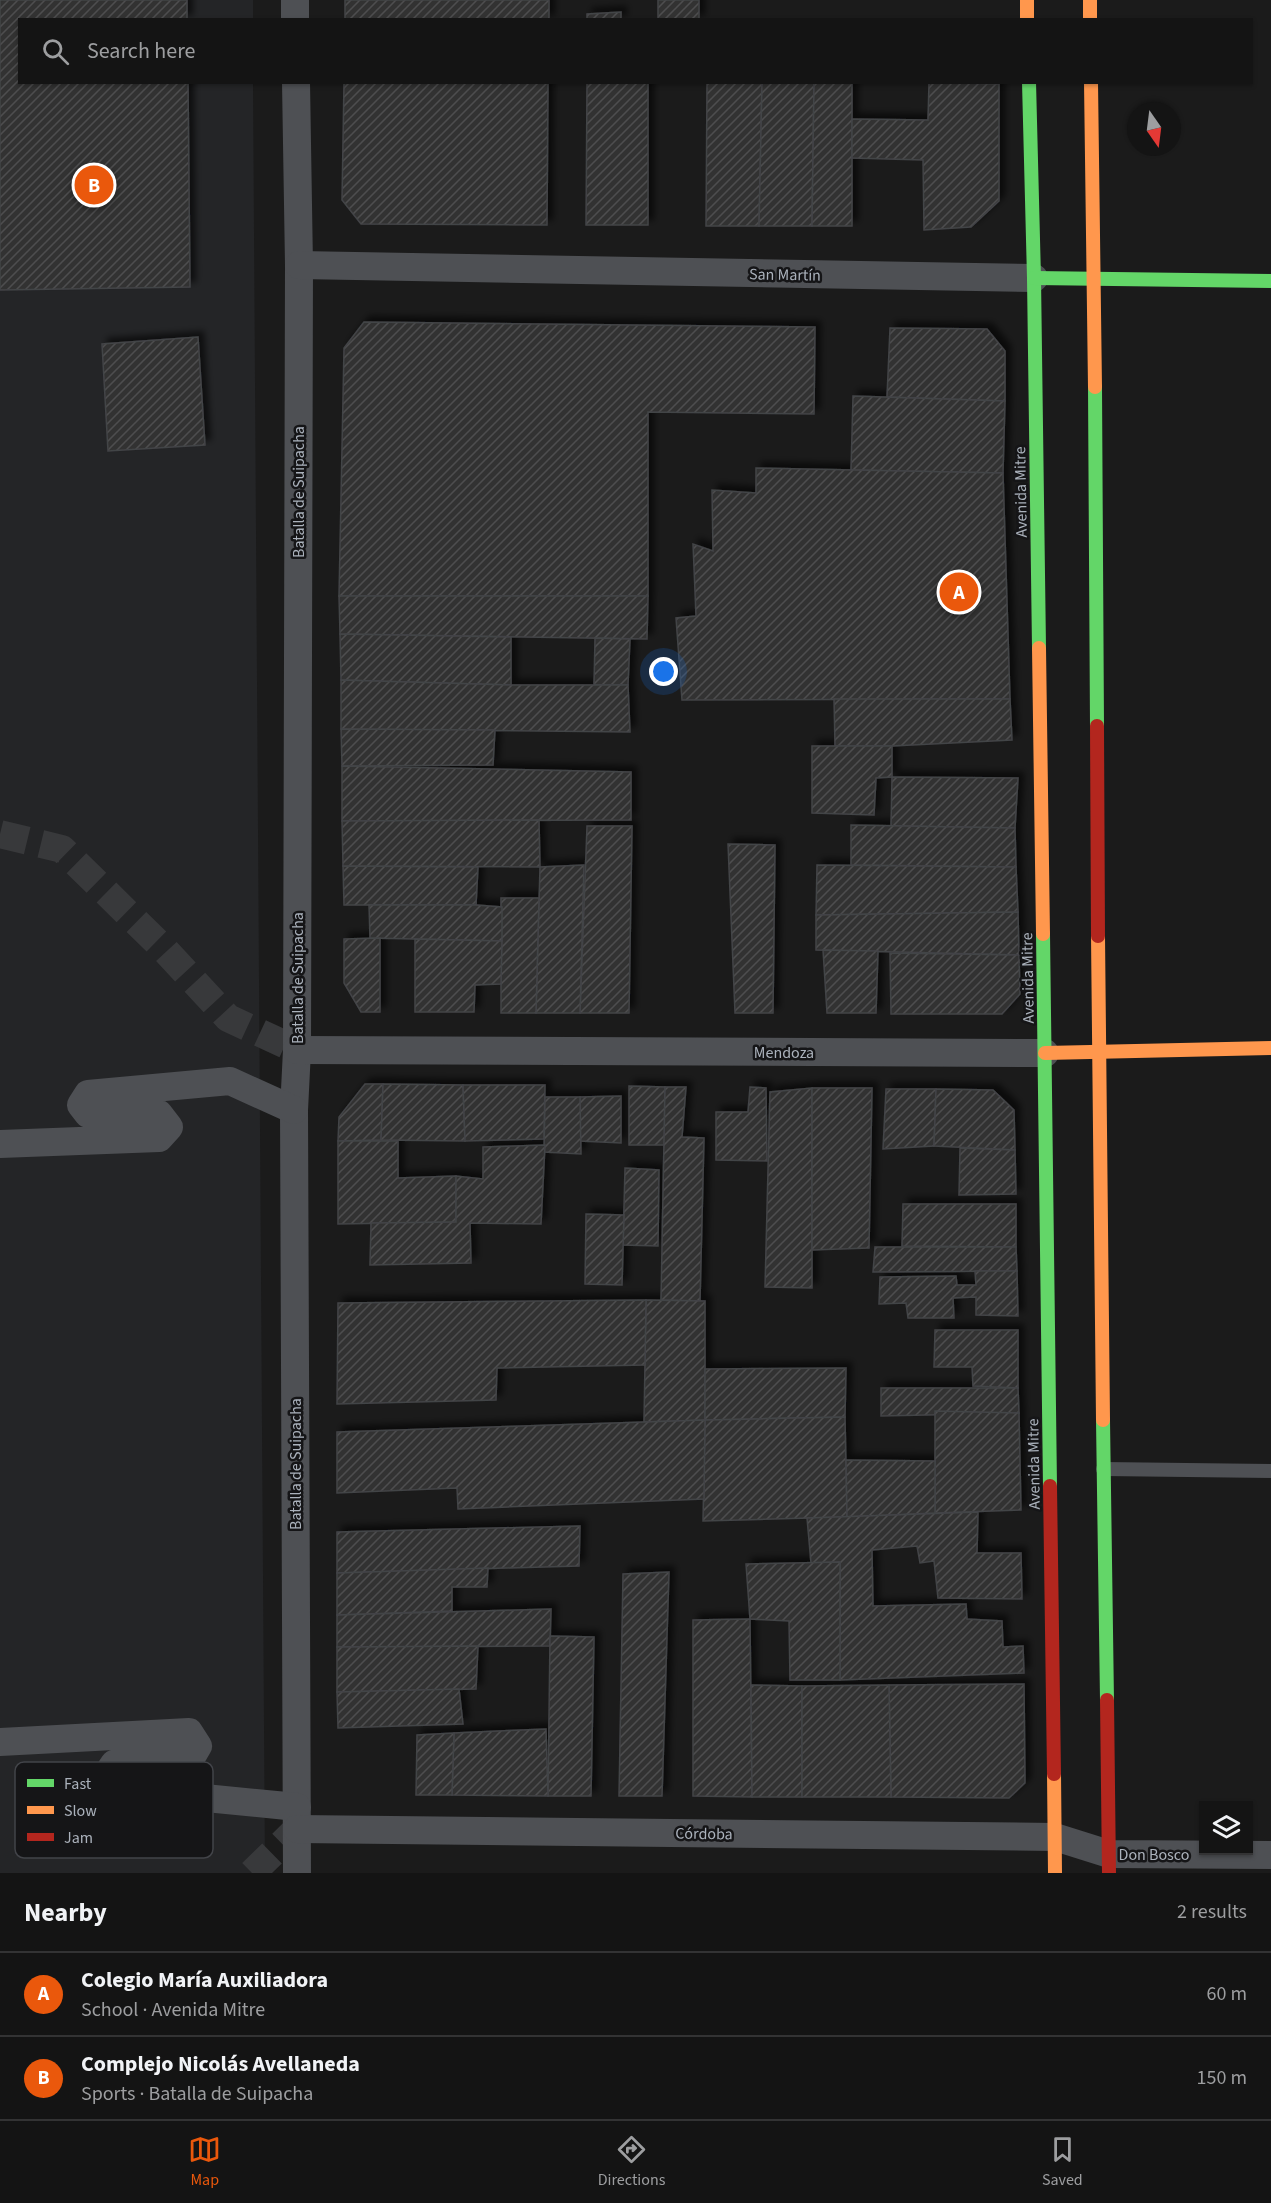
<!DOCTYPE html>
<meta charset="utf-8">
<style>
:root{--surface:#141414;--page:#212122;--text:#f1f3f6;--muted:#9d9ea0;--line:#333334;--accent:#ea580c}
body{margin:0;font-family:"Source Sans 3",sans-serif;background:var(--page);color:var(--text)}
.controls{position:absolute;right:18px;bottom:18px;display:grid;overflow:hidden;border-radius:0px;box-shadow:0 2px 4px #0004}
.controls button{width:54px;height:54px;display:grid;place-items:center;padding:0;border:0;border-bottom:2px solid var(--line);background:var(--surface);color:var(--text);font:30px sans-serif}
.compass{position:absolute;left:1127px;top:102px;width:54px;height:54px;border-radius:50%;background:var(--surface);box-shadow:0 2px 4px #0004;rotate:166deg}
.you{position:absolute;left:664px;top:672px;width:21px;height:21px;margin:-15px;border:4px solid #fff;border-radius:50%;background:#1a73e8;box-shadow:0 0 0 9px #1a73e833}
.badge{display:grid;place-items:center;width:39px;height:39px;border-radius:50%;background:var(--accent);color:#fff;font-size:20px;font-weight:700}
.pin{position:absolute;translate:-50% -50%;border:3px solid #fff;box-shadow:0 2px 6px #0006}
.list{margin:0;padding:0;list-style:none}
h2{display:flex;justify-content:space-between;align-items:center;height:78px;margin:0;padding:0 24px;font-size:26px}
h2 small{font-size:20px;font-weight:400;color:var(--muted)}
.list li{display:grid;grid-template-columns:39px 1fr auto;gap:18px;align-items:center;box-sizing:border-box;height:84px;padding:0 24px;border-top:2px solid var(--line)}
.list b{display:block;font-size:22px;white-space:nowrap}
.list p{margin:0;font-size:20px;white-space:nowrap;color:var(--muted)}
.list em{font-size:20px;font-style:normal;color:var(--muted)}
.icon{flex:none;width:33px;height:33px;fill:none;stroke:currentColor;stroke-width:2;stroke-linecap:round;stroke-linejoin:round}
.map{position:relative;flex:none;width:1271px;height:1873px;overflow:hidden}
.search{position:absolute;background:var(--surface);box-shadow:0 2px 4px #0004;left:18px;right:18px;top:18px;height:66px;display:flex;align-items:center;gap:15px;box-sizing:border-box;padding:0 21px;border-radius:0px;color:var(--muted);font-size:22px}
.sheet{height:246px;background:var(--surface)}
nav{display:flex;justify-content:space-around;align-items:center;box-sizing:border-box;height:84px;border-top:2px solid var(--line);background:var(--surface);font-size:16px;color:var(--muted)}
nav a{display:grid;justify-items:center;gap:3px}
nav .on{color:var(--accent)}
.map>svg:first-child{display:block}
.built{fill:#242527}
.building{fill:url(#building-hatch);stroke:#434447;stroke-width:1.5;filter:url(#shadow)}
.lines{fill:none;stroke-linecap:round;stroke-linejoin:round}
.street-tunnel{stroke:#38393b;stroke-width:28;stroke-dasharray:28 14;stroke-linecap:butt}
.lane{stroke:#4e5054;stroke-width:14}
.street{stroke:#4e5054;stroke-width:28}
.fast{stroke:#63d668;stroke-width:14}
.slow{stroke:#ff974d;stroke-width:14}
.jam{stroke:#b3261e;stroke-width:14}
.labels{text-anchor:middle;stroke-width:5;stroke-linejoin:round;paint-order:stroke}
.street-label{font-size:16px;fill:#abb2bc;stroke:#151517}
.key{fill:#151517;stroke:#424449;stroke-width:1.5}
.key-label{font-size:16px;fill:#abb2bc}
</style>
<div class="map">
<svg width="1271" height="1873" viewBox="0 0 1271 1873">
<defs>
<pattern id="building-hatch" width="6" height="6" patternUnits="userSpaceOnUse" patternTransform="scale(1.5)"><rect width="6" height="6" fill="#333"/><path d="M-1 1l2-2M0 6l6-6M5 7l2-2" fill="none" stroke="#4e4e4f"/></pattern>
<filter id="shadow"><feDropShadow dx="5.5" dy="-5.5" stdDeviation="3" flood-color="#0009"/></filter>
</defs>
<rect width="100%" height="100%" fill="#1b1b1b"/>
<polygon class="built" points="0,0 253,0 253,19 20,20 20,82 253,83 265,1873 0,1873"/>
<g class="building">
<polygon points="0,0 187,0 187,20 20,20 20,82 188,82 190,287 0,290"/>
<rect x="345" y="0" width="204" height="20"/>
<rect x="658" y="0" width="41" height="20"/>
<polygon points="621,12 621,20 587,20 587,14"/>
<polygon points="344,82 548,82 547,225 361,224 342,200"/>
<polygon points="587,82 648,82 648,225 586,225"/>
<polygon points="707,82 762,82 759,226 706,226"/>
<polygon points="762,82 814,82 812,226 759,226"/>
<polygon points="814,82 852,82 852,226 812,226"/>
<polygon points="929,82 999,84 999,201 971,227 924,230 923,160 852,158 852,119 928,120"/>
<polygon points="364,322 815,327 814,414 648,412 648,596 339,596 344,348"/>
<polygon points="890,328 987,329 1005,351 1005,401 887,397"/>
<polygon points="198,337 205,445 108,451 102,344"/>
<polygon points="853,396 1005,401 1003,473 851,470"/>
<polygon points="756,468 1003,473 1010,699 682,700 676,618 696,616 693,544 713,551 712,490 756,493"/>
<polygon points="339,596 648,596 647,639 340,634"/>
<polygon points="340,634 511,637 511,685 341,680"/>
<polygon points="595,638 630,639 628,685 594,685"/>
<polygon points="341,680 511,685 628,685 630,732 341,729"/>
<polygon points="834,699 1010,699 1012,740 892,746 835,746"/>
<polygon points="341,729 495,730 493,765 342,766"/>
<polygon points="812,746 892,746 892,777 876,778 874,815 812,813"/>
<polygon points="342,766 631,772 631,820 342,821"/>
<polygon points="892,777 1018,778 1015,828 891,826"/>
<polygon points="539,820 540,867 343,866 342,821"/>
<polygon points="851,825 1015,828 1016,867 851,865"/>
<polygon points="587,826 632,826 629,1013 580,1013"/>
<polygon points="728,844 775,845 773,1013 735,1013"/>
<polygon points="584,865 580,1013 536,1013 540,867"/>
<polygon points="817,865 1016,867 1018,912 816,915"/>
<polygon points="343,866 478,867 476,905 344,905"/>
<polygon points="501,898 539,898 536,1013 501,1013"/>
<polygon points="369,905 476,905 502,907 502,941 370,938"/>
<polygon points="1018,912 1019,955 816,950 816,915"/>
<polygon points="380,938 380,1012 361,1012 344,983 344,939"/>
<polygon points="415,939 502,941 501,984 475,985 474,1012 415,1012"/>
<polygon points="823,950 878,951 876,1013 827,1013"/>
<polygon points="890,953 1019,955 1020,994 1002,1014 891,1014"/>
<polygon points="365,1084 383,1084 381,1140 338,1141 339,1117"/>
<polygon points="383,1084 463,1085 465,1141 381,1140"/>
<polygon points="463,1085 545,1085 544,1139 465,1141"/>
<polygon points="629,1086 665,1087 665,1145 629,1145"/>
<polygon points="665,1087 686,1087 682,1137 704,1138 700,1301 661,1300"/>
<polygon points="750,1087 766,1088 767,1161 716,1160 716,1112 748,1112"/>
<polygon points="812,1088 812,1288 765,1287 770,1092"/>
<polygon points="812,1088 872,1088 869,1248 812,1250"/>
<polygon points="886,1089 936,1089 934,1146 883,1149"/>
<polygon points="936,1089 993,1090 1014,1110 1015,1150 934,1146"/>
<polygon points="621,1096 621,1143 580,1141 580,1097"/>
<polygon points="545,1097 580,1097 581,1154 544,1152"/>
<polygon points="338,1141 398,1141 398,1178 456,1176 456,1222 338,1224"/>
<polygon points="545,1145 541,1224 470,1223 471,1263 370,1265 371,1223 456,1222 456,1176 483,1179 483,1147"/>
<polygon points="960,1148 1015,1150 1016,1194 959,1195"/>
<polygon points="625,1168 659,1170 658,1246 623,1245"/>
<polygon points="903,1204 1016,1204 1016,1247 902,1246"/>
<polygon points="586,1214 624,1215 622,1285 585,1284"/>
<polygon points="875,1247 1016,1247 1017,1271 873,1272"/>
<polygon points="975,1271 1017,1271 1018,1316 976,1315 976,1297 953,1298 954,1318 908,1318 906,1303 879,1304 880,1277 956,1276 957,1285 976,1285"/>
<polygon points="646,1300 705,1301 705,1420 644,1422"/>
<polygon points="646,1300 645,1365 497,1368 496,1400 337,1404 338,1303"/>
<polygon points="935,1330 1018,1330 1018,1388 973,1386 972,1367 934,1367"/>
<polygon points="846,1368 845,1417 705,1420 705,1369"/>
<polygon points="881,1388 1018,1388 1019,1413 881,1416"/>
<polygon points="935,1411 1019,1413 1021,1510 935,1513"/>
<polygon points="845,1417 847,1517 703,1521 705,1420"/>
<polygon points="705,1420 704,1499 458,1509 457,1488 337,1493 337,1432"/>
<polygon points="846,1460 935,1461 935,1513 847,1517"/>
<polygon points="978,1512 977,1553 1021,1553 1022,1599 938,1598 934,1561 920,1563 917,1546 872,1550 873,1606 966,1604 967,1619 1002,1621 1003,1647 1023,1646 1024,1673 840,1680 840,1562 811,1563 807,1518"/>
<polygon points="580,1526 579,1566 337,1573 337,1532"/>
<polygon points="840,1562 840,1680 790,1680 789,1621 750,1619 746,1564"/>
<polygon points="488,1568 487,1587 452,1587 452,1611 337,1615 337,1573"/>
<polygon points="669,1572 662,1796 619,1796 623,1574"/>
<polygon points="551,1609 550,1646 337,1647 337,1615"/>
<polygon points="750,1619 752,1797 693,1796 693,1620"/>
<polygon points="550,1636 594,1637 591,1796 548,1796"/>
<polygon points="478,1646 476,1689 337,1692 337,1647"/>
<polygon points="1024,1684 1025,1783 1009,1798 891,1797 889,1685"/>
<polygon points="751,1685 802,1686 802,1797 752,1797"/>
<polygon points="889,1685 891,1797 802,1797 802,1686"/>
<polygon points="459,1689 463,1724 338,1728 337,1692"/>
<polygon points="546,1729 548,1796 452,1795 454,1733"/>
<polygon points="454,1733 452,1795 416,1795 417,1735"/>
</g>
<g class="lines">
<g class="street-tunnel">
<polyline points="0,834 62,849 166,951 228,1018 297,1050"/>
<polyline points="252,1873 297,1829"/>
</g>
<polyline class="lane" points="1103,1469 1271,1471"/>
<g class="street">
<polyline points="295,0 295,20"/>
<polyline points="296,82 299,265 297,1050 294,1110 297,1873"/>
<polyline points="299,265 1034,278"/>
<polyline points="297,1050 1045,1053"/>
<polyline points="0,1144 159,1138 169,1127 159,1114 88,1114 81,1105 88,1094 230,1081 294,1110"/>
<polyline points="0,1742 189,1732 198,1746 191,1758 114,1764 106,1776 114,1789 297,1807"/>
<polyline points="297,1829 1055,1837 1109,1854 1271,1855"/>
</g>
<g class="fast">
<polyline points="1029,82 1034,278 1039,648"/>
<polyline points="1034,278 1271,281"/>
<polyline points="1095,387 1097,726"/>
<polyline points="1043,934 1050,1486"/>
<polyline points="1103,1420 1107,1700"/>
</g>
<g class="slow">
<polyline points="1027,0 1027,20"/>
<polyline points="1090,0 1090,20"/>
<polyline points="1091,82 1095,387"/>
<polyline points="1039,648 1043,934"/>
<polyline points="1098,936 1103,1420"/>
<polyline points="1045,1053 1271,1048"/>
<polyline points="1054,1774 1055,1873"/>
</g>
<g class="jam">
<polyline points="1097,726 1098,936"/>
<polyline points="1050,1486 1054,1774"/>
<polyline points="1107,1700 1109,1873"/>
</g>
</g>
<g class="labels">
<g class="street-label">
<text transform="translate(785 274) rotate(1)" y="6">San Martín</text>
<text transform="translate(298 492) rotate(-90)" y="6">Batalla de Suipacha</text>
<text transform="translate(1020 492) rotate(-91)" y="6">Avenida Mitre</text>
<text transform="translate(297 978) rotate(-90)" y="6">Batalla de Suipacha</text>
<text transform="translate(1027 978) rotate(-91)" y="6">Avenida Mitre</text>
<text x="784" y="1058">Mendoza</text>
<text transform="translate(295 1464) rotate(-90)" y="6">Batalla de Suipacha</text>
<text transform="translate(1033 1464) rotate(-91)" y="6">Avenida Mitre</text>
<text transform="translate(704 1833) rotate(1)" y="6">Córdoba</text>
<text x="1154" y="1860">Don Bosco</text>
</g>
</g>
<rect x="15" y="1762" width="198" height="96" rx="9" class="key"/>
<rect x="27" y="1779" width="27" height="8" fill="#63d668"/>
<rect x="27" y="1806" width="27" height="8" fill="#ff974d"/>
<rect x="27" y="1833" width="27" height="8" fill="#b3261e"/>
<g class="key-label">
<text x="64" y="1789">Fast</text>
<text x="64" y="1816">Slow</text>
<text x="64" y="1843">Jam</text>
</g>
</svg>
<div class="controls">
<button><svg class="icon" aria-label="layers" viewBox="0 0 24 24"><path d="M12 4l9 5-9 5-9-5zM3 14l9 5 9-5"/></svg></button>
</div>
<svg class="compass" viewBox="-18 -18 36 36"><path d="M0-13l5 13h-10z" fill="#e53935"/><path d="M0 13l5-13h-10z" fill="#9d9ea0"/></svg>
<div class="you"></div>
<div class="pin badge" style="left:959px;top:592px">A</div>
<div class="pin badge" style="left:94px;top:185px">B</div>
<div class="search"><svg class="icon" aria-label="search" viewBox="0 0 24 24"><circle cx="10" cy="10" r="6"/><path d="M15 15l6 6"/></svg>Search here</div>
</div>
<section class="sheet">
<h2>Nearby<small>2 results</small></h2>
<ul class="list">
<li><span class="badge">A</span><div><b>Colegio María Auxiliadora</b><p>School · Avenida Mitre</p></div><em>60 m</em></li>
<li><span class="badge">B</span><div><b>Complejo Nicolás Avellaneda</b><p>Sports · Batalla de Suipacha</p></div><em>150 m</em></li>
</ul>
</section>
<nav>
<a class="on"><svg class="icon" aria-label="map" viewBox="0 0 24 24"><path d="M3 6l6-2 6 2 6-2v14l-6 2-6-2-6 2zM9 4v14M15 6v14"/></svg>Map</a>
<a><svg class="icon" aria-label="directions" viewBox="0 0 24 24"><path d="M12 3l9 9-9 9-9-9zM9 14v-3h6M13 9l2 2-2 2"/></svg>Directions</a>
<a><svg class="icon" aria-label="saved" viewBox="0 0 24 24"><path d="M7 4h10v16l-5-4-5 4z"/></svg>Saved</a>
</nav>
